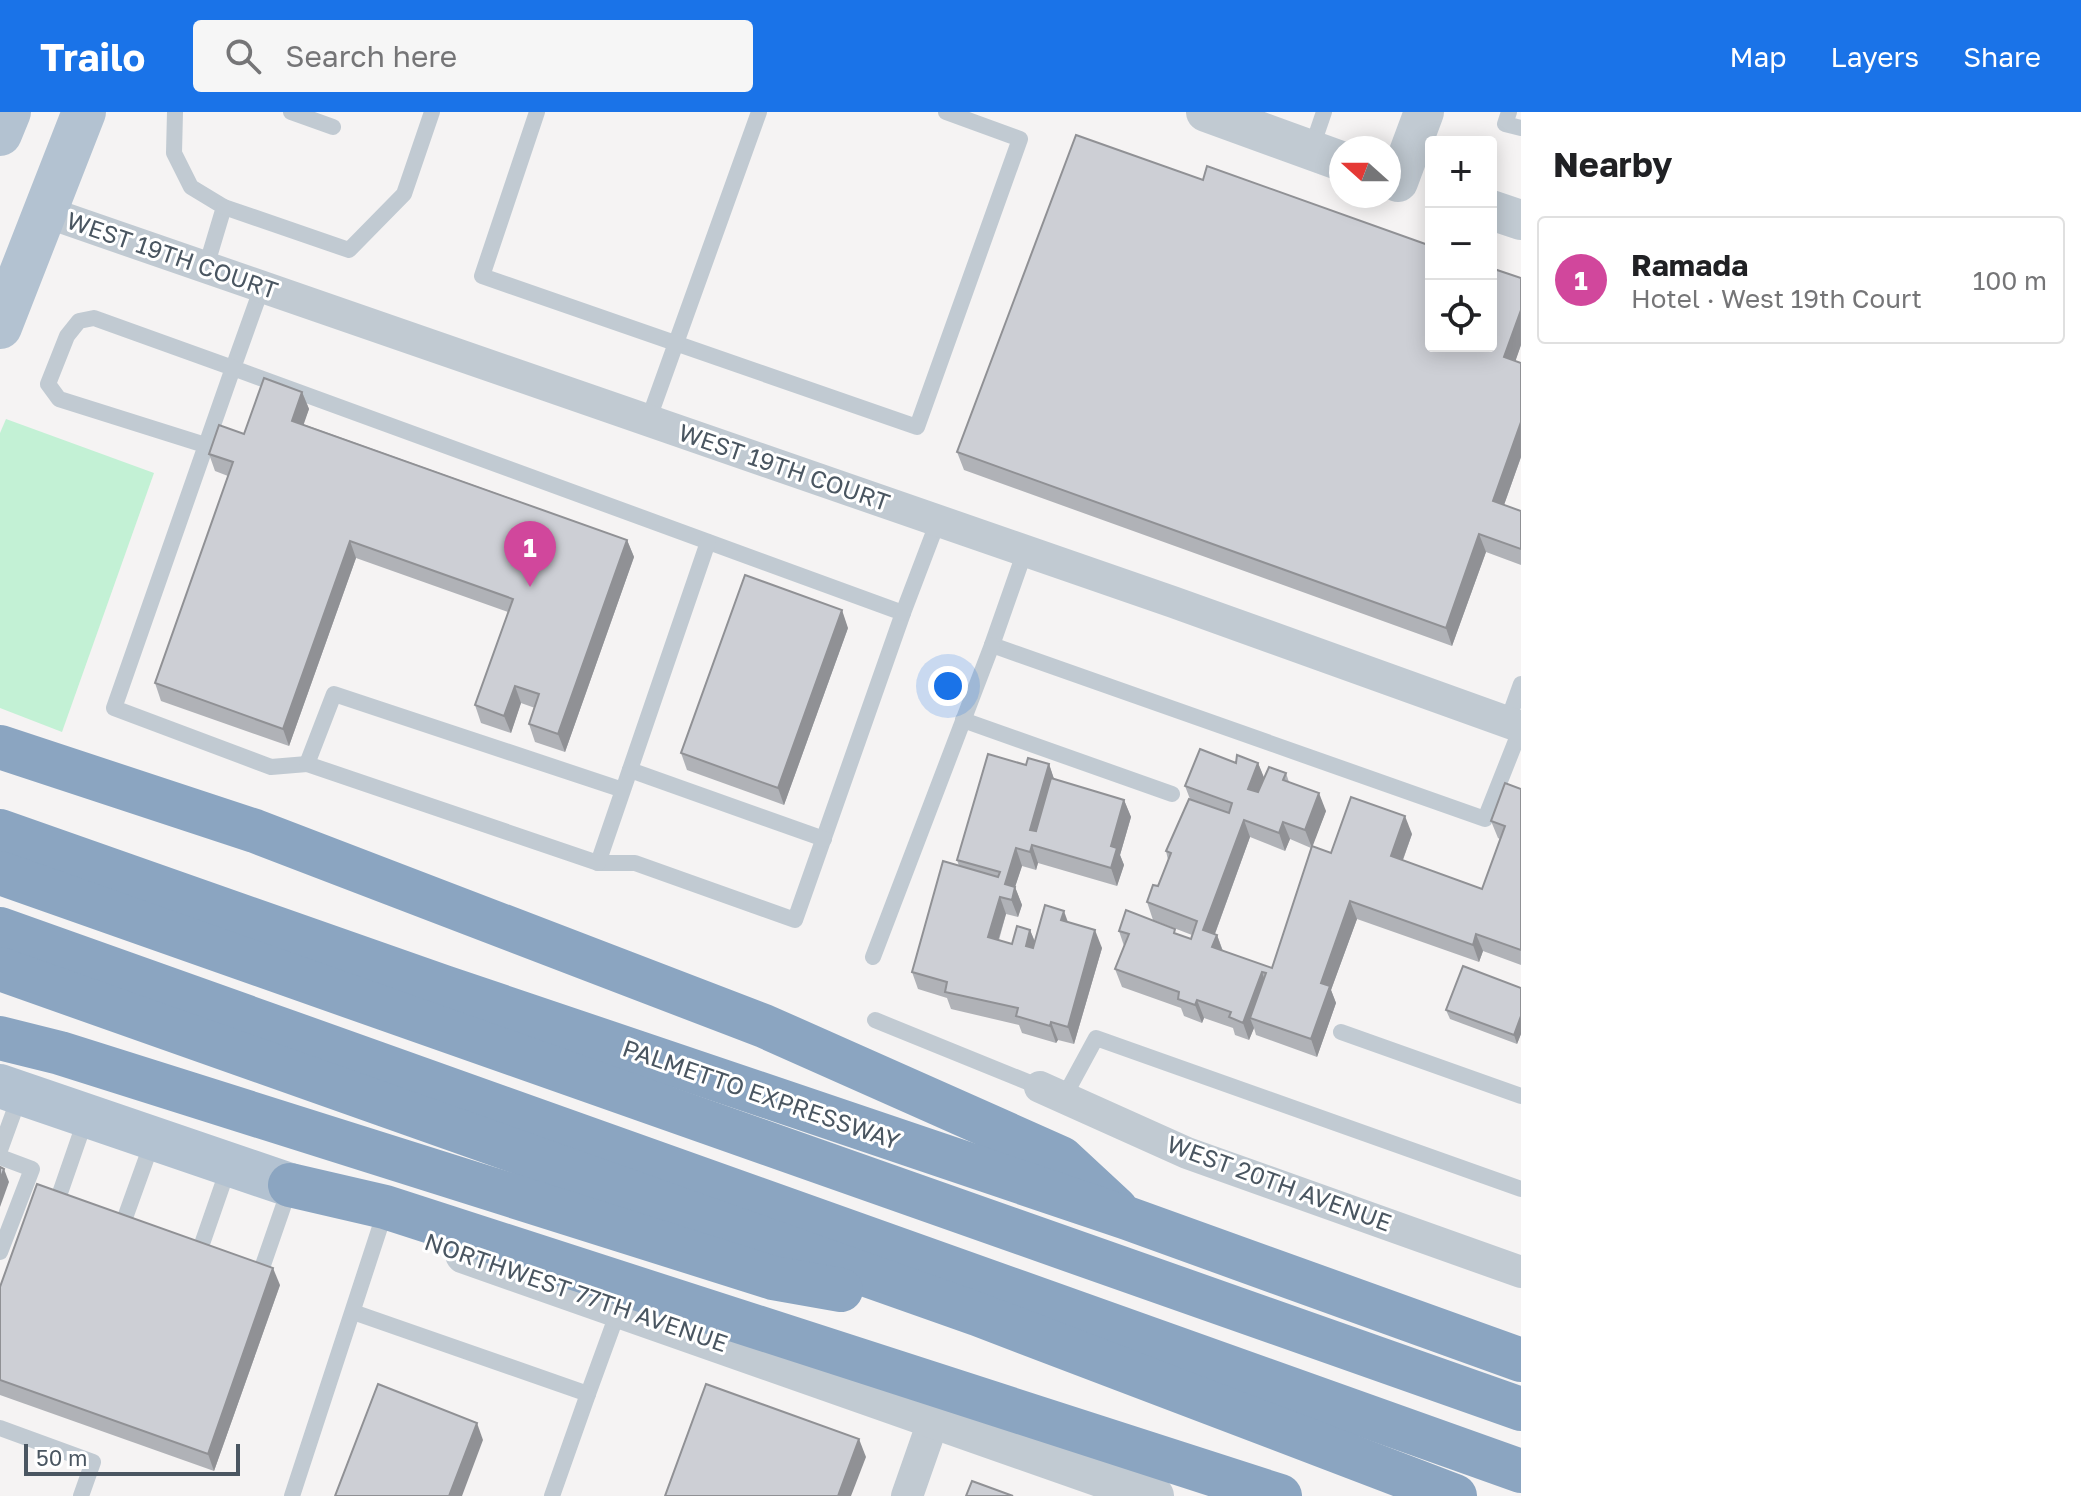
<!DOCTYPE html>
<meta charset="utf-8">
<style>
:root{--surface:#fff;--page:#f6f6f6;--text:#202124;--muted:#757577;--line:#e0e0e0;--accent:#1a73e8}
body{margin:0;font-family:"Golos Text",sans-serif;background:var(--page);color:var(--text)}
.controls{position:absolute;right:24px;top:24px;display:grid;overflow:hidden;border-radius:8px;box-shadow:0 4px 20px #0003}
.controls button{width:72px;height:72px;display:grid;place-items:center;padding:0;border:0;border-bottom:2px solid var(--line);background:var(--surface);color:var(--text);font:40px sans-serif}
.compass{position:absolute;left:1329px;top:24px;width:72px;height:72px;border-radius:50%;background:var(--surface);box-shadow:0 4px 20px #0003;rotate:291deg}
.scale{position:absolute;left:24px;bottom:20px;width:216px;box-sizing:border-box;padding-left:8px;border:4px solid #4a5661;border-top:0;font-size:22px;line-height:28px;white-space:nowrap;color:#4a5661;-webkit-text-stroke:6px #fff;paint-order:stroke}
.you{position:absolute;left:948px;top:574px;width:28px;height:28px;margin:-20px;border:6px solid #fff;border-radius:50%;background:#1a73e8;box-shadow:0 0 0 12px #1a73e833}
.badge{display:grid;place-items:center;width:52px;height:52px;border-radius:50%;background:var(--accent);color:#fff;font-size:26px;font-weight:700}
.pin{position:absolute;translate:-50% -66px;filter:drop-shadow(0 2px 4px #0008)}
.pin::after{content:'';position:absolute;top:42px;width:28px;height:24px;background:inherit;clip-path:polygon(0 0,100% 0,50% 100%)}
.list{margin:0;padding:0;list-style:none}
h2{display:flex;justify-content:space-between;align-items:center;height:104px;margin:0;padding:0 32px;font-size:34px}
h2 small{font-size:26px;font-weight:400;color:var(--muted)}
.list li{display:grid;grid-template-columns:52px 1fr auto;gap:24px;align-items:center;box-sizing:border-box;height:128px;margin:0 16px 16px;padding:0 16px;border:2px solid var(--line);border-radius:8px}
.list b{display:block;font-size:30px;white-space:nowrap}
.list p{margin:0;font-size:26px;white-space:nowrap;color:var(--muted)}
.list em{font-size:26px;font-style:normal;color:var(--muted)}
.icon{flex:none;width:44px;height:44px;fill:none;stroke:currentColor;stroke-width:2;stroke-linecap:round;stroke-linejoin:round}
.map{position:relative;flex:none;width:1521px;height:1384px;overflow:hidden}
header{display:flex;align-items:center;gap:48px;box-sizing:border-box;height:112px;padding:0 40px;background:var(--accent);color:#fff}
header strong{font-size:38px}
nav{display:flex;gap:44px;margin-inline-start:auto;font-size:28px}
.search{width:560px;height:72px;background:var(--page);display:flex;align-items:center;gap:20px;box-sizing:border-box;padding:0 28px;border-radius:8px;color:var(--muted);font-size:30px}
main{display:flex}
aside{flex:1;background:var(--surface)}
.map>svg:first-child{display:block}
.green{fill:#c3f1d5}
.lines{fill:none;stroke-linecap:round;stroke-linejoin:round}
.service{stroke:#c1cad2;stroke-width:16}
.minor{stroke:#c1cad2;stroke-width:32}
.tertiary{stroke:#c1cad2;stroke-width:40}
.primary{stroke:#b3c2d1;stroke-width:44}
.motorway{stroke:#8ba5c1;stroke-width:44}
.wall{fill:#b0b2b7;fill-rule:evenodd}
.shaded-wall{fill:#909195}
.building{fill:#cdcfd5;stroke:#909195;stroke-width:2}
.labels{text-anchor:middle;stroke-width:6;stroke-linejoin:round;paint-order:stroke}
.street-label{font-size:24px;fill:#4a5661;stroke:#fff}
</style>
<header>
<strong>Trailo</strong>
<div class="search"><svg class="icon" aria-label="search" viewBox="0 0 24 24"><circle cx="10" cy="10" r="6"/><path d="M15 15l6 6"/></svg>Search here</div>
<nav><a>Map</a><a>Layers</a><a>Share</a></nav>
</header>
<main>
<div class="map">
<svg width="1521" height="1384" viewBox="0 0 1521 1384">
<rect width="100%" height="100%" fill="#f5f3f3"/>
<polygon class="green" points="6,307 154,361 62,620 0,596 0,321"/>
<g class="lines">
<g class="service">
<polyline points="175,0 174,41 191,75 224,95 206,155"/>
<polyline points="291,0 333,15"/>
<polyline points="537,0 482,164 917,315 1020,27 946,0"/>
<polyline points="1509,0 1505,12 1521,16"/>
<polyline points="1311,38 1324,0"/>
<polyline points="224,95 349,138 404,82 432,0"/>
<polyline points="262,175 233,256 903,501 795,808 635,751 598,751"/>
<polyline points="648,309 759,0"/>
<polyline points="205,333 59,287 48,272 67,224 79,209 94,206 233,256 114,596 271,655 307,652"/>
<polyline points="1025,439 992,533 1485,707 1521,616"/>
<polyline points="903,501 938,409"/>
<polyline points="963,608 1172,682"/>
<polyline points="1507,611 1521,572"/>
<polyline points="630,658 824,727"/>
<polyline points="623,678 334,582 307,652 598,751 708,430"/>
<polyline points="873,845 992,533"/>
<polyline points="875,908 1040,975"/>
<polyline points="1341,920 1521,984"/>
<polyline points="1064,985 1096,926 1521,1077"/>
<polyline points="0,1038 20,983"/>
<polyline points="0,1045 32,1057 0,1140"/>
<polyline points="60,1081 86,1006"/>
<polyline points="126,1103 153,1028"/>
<polyline points="203,1129 229,1054"/>
<polyline points="263,1153 290,1075"/>
<polyline points="353,1200 588,1282 619,1197"/>
<polyline points="0,1316 93,1350 81,1384"/>
<polyline points="292,1384 381,1112"/>
<polyline points="552,1384 588,1282"/>
</g>
<g class="minor">
<polyline points="46,100 1173,490 1521,615"/>
<polyline points="1040,975 1187,1041 1521,1160"/>
<polyline points="907,1384 935,1304"/>
</g>
<g class="tertiary">
<polyline points="1206,0 1341,49"/>
<polyline points="1398,70 1424,0"/>
<polyline points="1491,98 1521,108"/>
<polyline points="465,1142 1154,1384"/>
</g>
<g class="primary">
<polyline points="0,22 9,0"/>
<polyline points="0,215 84,0"/>
<polyline points="0,974 290,1073"/>
</g>
<g class="motorway">
<polyline points="0,635 255,719 764,914 1061,1046 1116,1097"/>
<polyline points="0,719 444,875 1127,1106 1521,1248"/>
<polyline points="0,761 1521,1297"/>
<polyline points="0,817 1521,1359"/>
<polyline points="0,857 977,1202 1455,1384"/>
<polyline points="0,926 60,941 773,1166 841,1178"/>
<polyline points="290,1073 385,1095 1280,1384"/>
</g>
</g>
<g class="wall">
<polygon points="1203,68 1521,166 1521,233 1515,249 1521,251 1521,345 1504,393 1521,399 1521,453 1486,440 1452,534 964,358 957,340"/>
<polygon points="302,280 309,297 303,312 627,428 634,445 565,640 535,630 529,612 535,596 521,591 511,621 481,611 475,593 508,500 356,446 289,634 161,589 155,571 228,364 215,359 209,342 244,322"/>
<polygon points="848,516 784,693 687,658 681,641"/>
<path d="M 1236,651 L 1258,651 L 1264,666 L 1286,661 L 1289,670 L 1326,699 L 1312,734 L 1331,741 L 1412,722 L 1403,748 L 1482,777 L 1500,727 L 1498,726 L 1491,709 L 1521,677 L 1521,853 L 1483,839 L 1479,850 L 1357,807 L 1331,878 L 1336,891 L 1317,945 L 1256,923 L 1254,916 L 1249,928 L 1235,923 L 1233,916 L 1204,906 L 1202,911 L 1184,904 L 1181,896 L 1122,875 L 1115,857 L 1124,834 L 1119,819 L 1177,823 L 1191,827 L 1192,823 L 1153,808 L 1147,790 L 1158,774 L 1168,748 L 1166,739 L 1190,687 L 1185,674 ZM 1250,725 L 1285,739 L 1290,727 L 1311,736 L 1272,856 L 1223,839 L 1217,823 L 1215,822 Z"/>
<polygon points="1049,652 1054,667 1124,688 1131,705 1120,743 1124,753 1117,774 1038,751 1036,758 1022,754 1015,775 1022,793 1018,805 1006,802 999,828 1012,832 1030,818 1035,830 1068,810 1102,836 1074,932 1058,928 1056,931 1022,921 1019,913 951,897 947,886 918,877 912,860 959,754 957,748 1026,653"/>
<polygon points="1521,876 1521,922 1517,932 1450,907 1446,898"/>
<polygon points="280,1173 214,1359 0,1283 0,1175"/>
</g>
<g class="shaded-wall">
<polygon points="1521,198 1521,233 1511,262 1504,245"/>
<polygon points="302,280 309,297 299,326 292,309"/>
<polygon points="1521,310 1521,345 1499,407 1493,389"/>
<polygon points="1479,422 1486,440 1452,534 1446,516"/>
<polygon points="627,428 634,445 565,640 558,622"/>
<polygon points="350,429 356,446 289,634 283,617"/>
<polygon points="842,498 848,516 784,693 778,676"/>
<polygon points="515,574 521,591 511,621 504,604"/>
<polygon points="1258,651 1265,668 1255,695 1248,677"/>
<polygon points="1049,652 1055,670 1036,735 1030,718"/>
<polygon points="1319,681 1326,699 1312,736 1305,718"/>
<polygon points="1124,688 1131,705 1120,743 1124,753 1117,774 1111,756 1111,734"/>
<polygon points="1405,704 1412,722 1398,761 1391,744"/>
<polygon points="1244,708 1250,725 1210,835 1203,818"/>
<polygon points="1283,710 1290,727 1285,739 1279,721"/>
<polygon points="1032,733 1038,751 1036,758 1030,740"/>
<polygon points="1016,736 1022,754 1015,775 1022,793 1018,805 1005,772"/>
<polygon points="1000,785 1006,802 994,842 988,825"/>
<polygon points="1350,789 1357,807 1331,878 1336,891 1317,945 1311,927 1321,871"/>
<polygon points="1064,799 1070,816 1061,808"/>
<polygon points="1030,818 1037,835 1032,851 1026,834"/>
<polygon points="1095,818 1102,836 1074,932 1068,915"/>
<polygon points="1476,822 1483,839 1479,850 1473,833"/>
<polygon points="1217,823 1223,840 1212,835"/>
<polygon points="1262,860 1268,878 1250,906 1254,916 1249,928 1243,911"/>
<polygon points="1197,888 1204,906 1202,911 1195,893"/>
<polygon points="1521,904 1521,922 1517,932 1514,923"/>
<polygon points="1051,910 1058,928 1056,931 1050,914"/>
<polygon points="4,1057 9,1070 0,1095 0,1068"/>
<polygon points="273,1156 280,1173 214,1359 208,1342"/>
<polygon points="477,1311 483,1328 462,1384 449,1384"/>
<polygon points="859,1327 866,1345 851,1384 838,1384"/>
</g>
<g class="building">
<polygon points="1076,23 1203,68 1207,54 1431,134 1431,234 1491,234 1491,156 1521,166 1521,198 1504,245 1521,251 1521,310 1493,389 1521,399 1521,437 1479,422 1446,516 957,340"/>
<polygon points="264,266 302,280 292,309 627,428 558,622 529,612 539,582 515,574 504,604 475,593 513,487 350,429 283,617 155,571 233,350 209,342 219,313 244,322"/>
<polygon points="745,463 842,498 778,676 681,641"/>
<polygon points="1200,637 1236,651 1237,643 1258,651 1248,677 1258,680 1269,655 1286,661 1283,668 1319,681 1305,718 1283,710 1279,721 1244,708 1203,818 1217,823 1212,835 1272,856 1312,734 1331,741 1351,685 1405,704 1391,744 1482,777 1505,714 1491,709 1505,671 1521,677 1521,838 1476,822 1473,833 1350,789 1321,871 1330,874 1311,927 1250,906 1266,861 1262,860 1243,911 1229,905 1231,900 1197,888 1195,893 1178,887 1179,880 1115,857 1129,822 1119,819 1126,798 1175,817 1174,821 1191,827 1197,809 1147,790 1153,773 1158,774 1171,741 1166,739 1189,687 1229,701 1232,691 1185,674"/>
<polygon points="988,642 1026,653 1028,646 1049,652 1030,718 1036,719 1051,666 1124,688 1111,734 1117,736 1111,756 1032,733 1030,740 1016,736 1005,772 1015,775 1012,788 1000,785 988,825 1012,832 1017,814 1030,818 1026,834 1033,836 1045,793 1064,799 1061,808 1095,818 1068,915 1051,910 1050,914 1016,904 1018,896 945,880 947,870 912,860 943,749 998,765 1000,760 957,748"/>
<polygon points="1463,854 1521,876 1521,904 1514,923 1446,898"/>
<polygon points="0,1055 4,1057 0,1068"/>
<polygon points="37,1072 273,1156 208,1342 0,1268 0,1175"/>
<polygon points="378,1272 477,1311 449,1384 335,1384"/>
<polygon points="706,1272 859,1327 838,1384 665,1384"/>
<polygon points="972,1369 1013,1384 966,1384"/>
</g>
<g class="labels">
<g class="street-label">
<text transform="translate(172 144) rotate(19)" y="8">WEST 19TH COURT</text>
<text transform="translate(784 356) rotate(19)" y="8">WEST 19TH COURT</text>
<text transform="translate(761 983) rotate(19)" y="8">PALMETTO EXPRESSWAY</text>
<text transform="translate(1279 1072) rotate(20)" y="8">WEST 20TH AVENUE</text>
<text transform="translate(576 1181) rotate(19)" y="8">NORTHWEST 77TH AVENUE</text>
</g>
</g>
</svg>
<div class="controls">
<button>+</button>
<button>−</button>
<button><svg class="icon" aria-label="locate" viewBox="0 0 24 24"><circle cx="12" cy="12" r="6"/><path d="M12 2v4M12 18v4M2 12h4M18 12h4"/></svg></button>
</div>
<svg class="compass" viewBox="-18 -18 36 36"><path d="M0-13l5 13h-10z" fill="#e53935"/><path d="M0 13l5-13h-10z" fill="#757577"/></svg>
<div class="scale">50 m</div>
<div class="you"></div>
<div class="pin badge" style="left:530px;top:475px;background:#d1479c">1</div>
</div>
<aside>
<h2>Nearby<small></small></h2>
<ul class="list">
<li><span class="badge" style="background:#d1479c">1</span><div><b>Ramada</b><p>Hotel · West 19th Court</p></div><em>100 m</em></li>
</ul>
</aside>
</main>
